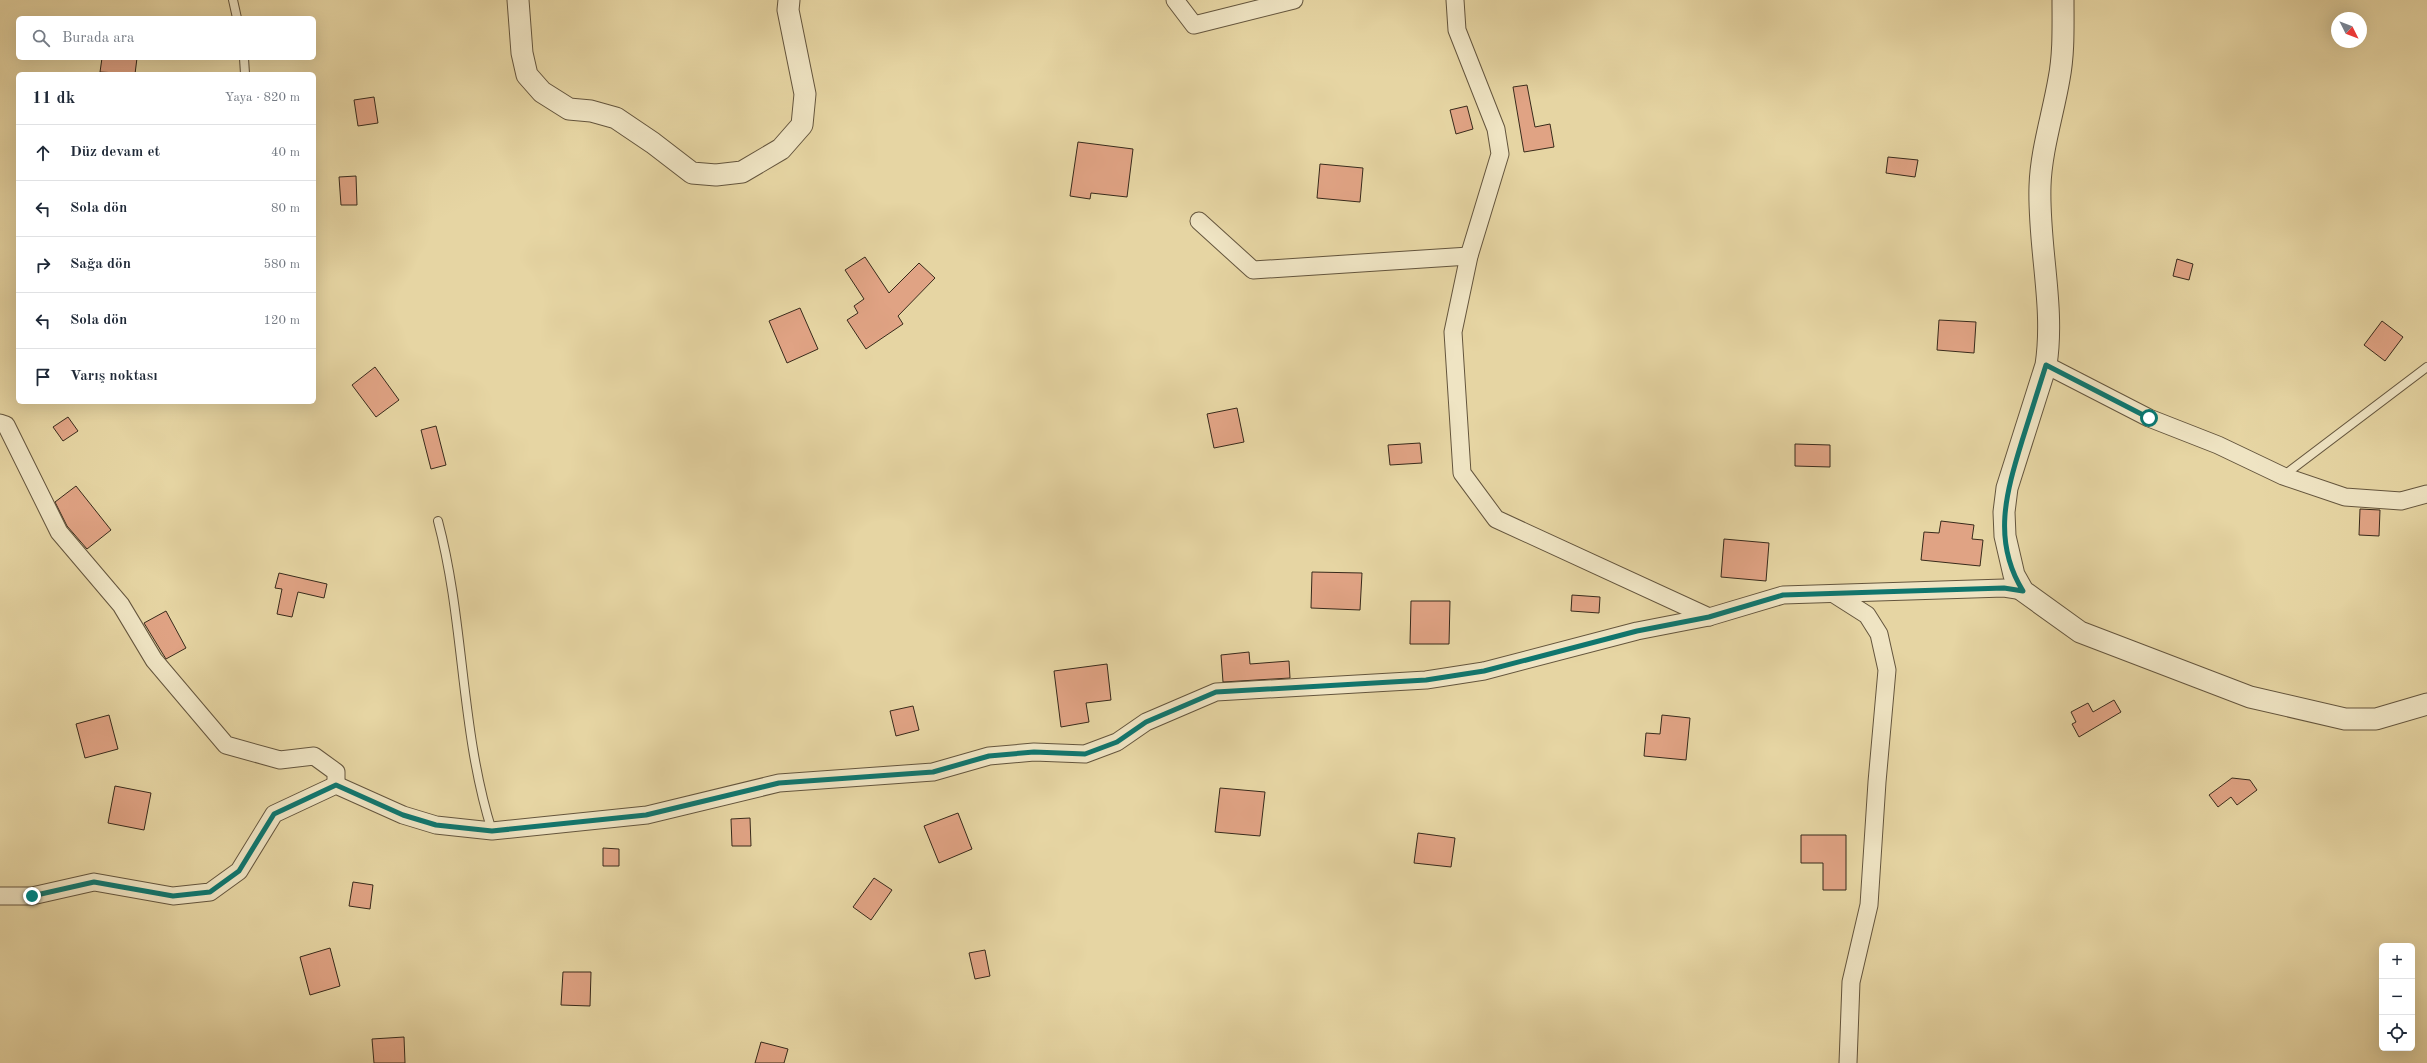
<!DOCTYPE html>
<html lang="tr">
<meta charset="utf-8">
<style>
:root{--surface:#fff;--page:#f6f6f7;--text:#1f2937;--muted:#747a83;--line:#e0e1e3}
body{margin:0;font-family:"Old Standard TT",serif;background:var(--page);color:var(--text)}
.controls{position:absolute;right:12px;bottom:12px;display:grid;overflow:hidden;border-radius:6px;box-shadow:0 4px 16px #0002}
.controls button{width:36px;height:36px;display:grid;place-items:center;padding:0;border:0;border-bottom:1px solid var(--line);background:var(--surface);color:var(--text);font:20px sans-serif}
.compass{position:absolute;left:2331px;top:12px;width:36px;height:36px;border-radius:50%;background:var(--surface);box-shadow:0 4px 16px #0002;rotate:132deg}
.stop{position:absolute;width:12px;height:12px;margin:-9px;border:3px solid #0f766e;border-radius:50%;background:#fff}
.stop.end{background:#0f766e;border-color:#fff;box-shadow:0 1px 4px #0008}
.list{margin:0;padding:0;list-style:none}
h2{display:flex;justify-content:space-between;align-items:center;height:52px;margin:0;padding:0 16px;font-size:17px}
h2 small{font-size:13px;font-weight:400;color:var(--muted)}
.list li{display:grid;grid-template-columns:26px 1fr auto;gap:12px;align-items:center;box-sizing:border-box;height:56px;padding:0 16px;border-top:1px solid var(--line)}
.list b{display:block;font-size:15px;white-space:nowrap}
.list em{font-size:13px;font-style:normal;color:var(--muted)}
.icon{flex:none;width:22px;height:22px;fill:none;stroke:currentColor;stroke-width:2;stroke-linecap:round;stroke-linejoin:round}
.map{position:relative;flex:none;width:2427px;height:1063px;overflow:hidden}
.search{position:absolute;background:var(--surface);box-shadow:0 4px 16px #0002;left:16px;top:16px;width:300px;height:44px;display:flex;align-items:center;gap:10px;box-sizing:border-box;padding:0 14px;border-radius:6px;color:var(--muted);font-size:15px}
.panel{position:absolute;background:var(--surface);box-shadow:0 4px 16px #0002;left:16px;top:72px;width:300px;height:332px;border-radius:6px}
.map>svg:first-child{display:block}
.building{fill:#e0a384;stroke:#382a1b}
.lines{fill:none;stroke-linecap:round;stroke-linejoin:round}
.service-casing{stroke:#64553d;stroke-width:10}
.minor-casing{stroke:#64553d;stroke-width:19}
.tertiary-casing{stroke:#64553d;stroke-width:23}
.service{stroke:#efe4c3;stroke-width:8}
.minor{stroke:#efe4c3;stroke-width:17}
.tertiary{stroke:#efe4c3;stroke-width:21}
.route{stroke:#0f766e;stroke-width:5}
</style>
<div class="map">
<svg width="2427" height="1063" viewBox="0 0 2427 1063">
<rect width="100%" height="100%" fill="#e6d5a3"/>
<filter id="stains"><feTurbulence type="fractalNoise" baseFrequency=".005" numOctaves="4"/><feColorMatrix values="0 0 0 0 .2 0 0 0 0 .09 0 0 0 0 .02 0 0 0 .5 -.17"/></filter>
<radialGradient id="worn" r=".72"><stop offset=".6" stop-color="#630" stop-opacity="0"/><stop offset="1" stop-color="#630" stop-opacity=".3"/></radialGradient>
<g class="building">
<polygon points="102,58 137,58 135,74 100,72"/>
<polygon points="1527,85 1535,127 1550,124 1554,147 1524,152 1513,87"/>
<polygon points="374,97 378,123 358,126 354,100"/>
<polygon points="1467,106 1473,129 1456,134 1450,110"/>
<polygon points="1078,142 1133,149 1127,197 1091,193 1090,199 1070,196"/>
<polygon points="1888,157 1918,160 1915,177 1886,173"/>
<polygon points="1320,164 1363,168 1360,202 1317,198"/>
<polygon points="356,176 357,205 341,205 339,177"/>
<polygon points="865,257 889,293 919,263 935,278 898,316 903,324 866,349 847,320 858,313 854,306 864,299 845,270"/>
<polygon points="2177,259 2193,264 2189,280 2173,276"/>
<polygon points="800,308 818,349 787,363 769,321"/>
<polygon points="1939,320 1976,322 1974,353 1937,350"/>
<polygon points="2382,321 2403,337 2385,361 2364,345"/>
<polygon points="375,367 399,400 376,417 352,385"/>
<polygon points="1237,408 1244,442 1214,448 1207,414"/>
<polygon points="68,417 78,431 63,441 53,427"/>
<polygon points="436,426 446,465 431,469 421,430"/>
<polygon points="1420,443 1422,463 1390,465 1388,445"/>
<polygon points="1795,444 1830,445 1830,467 1795,466"/>
<polygon points="76,486 111,530 87,549 67,526 55,502"/>
<polygon points="2360,509 2380,510 2379,536 2359,535"/>
<polygon points="1941,521 1974,525 1972,539 1983,540 1980,566 1921,560 1924,532 1939,533"/>
<polygon points="1724,539 1769,543 1766,581 1721,577"/>
<polygon points="1312,572 1362,573 1360,610 1311,608"/>
<polygon points="279,573 327,584 324,598 298,592 292,617 277,614 282,589 275,588"/>
<polygon points="1572,595 1600,597 1599,613 1571,611"/>
<polygon points="1411,601 1450,601 1449,644 1410,644"/>
<polygon points="166,611 186,648 166,659 144,623"/>
<polygon points="1249,652 1250,664 1289,661 1290,678 1223,682 1221,655"/>
<polygon points="1107,664 1111,700 1086,703 1089,722 1061,727 1054,671"/>
<polygon points="2114,700 2121,712 2079,737 2072,724 2076,722 2071,712 2088,703 2093,712"/>
<polygon points="913,706 919,730 896,736 890,711"/>
<polygon points="109,715 118,749 85,758 76,724"/>
<polygon points="1662,715 1690,718 1686,760 1644,756 1646,733 1660,734"/>
<polygon points="2232,778 2250,780 2257,790 2237,805 2231,797 2218,807 2209,795"/>
<polygon points="115,786 151,793 144,830 108,823"/>
<polygon points="1220,788 1265,792 1260,836 1215,832"/>
<polygon points="958,813 972,849 939,863 924,826"/>
<polygon points="750,818 751,846 732,846 731,819"/>
<polygon points="1418,833 1455,838 1451,867 1414,863"/>
<polygon points="1801,835 1846,835 1846,890 1823,890 1823,863 1801,863"/>
<polygon points="603,848 619,849 619,866 603,866"/>
<polygon points="874,878 892,890 871,920 853,907"/>
<polygon points="353,882 373,885 370,909 349,906"/>
<polygon points="330,948 340,986 310,995 300,957"/>
<polygon points="985,950 990,976 975,979 969,953"/>
<polygon points="563,972 591,972 590,1006 561,1005"/>
<polygon points="404,1037 405,1063 374,1063 372,1039"/>
<polygon points="761,1042 788,1049 784,1063 755,1063"/>
</g>
<g class="lines">
<defs>
<g id="service">
<polyline points="233,0 237,18"/>
<polyline points="244,58 245,74"/>
<polyline points="2283,476 2427,367"/>
<path d="M 438,521 C 465,623 460,730 492,831"/>
</g>
<g id="minor">
<polyline points="1175,0 1194,25 1294,0"/>
<polyline points="1455,0 1457,30 1496,129 1500,154 1469,256 1453,332 1462,473 1496,519 1709,617"/>
<polyline points="1199,221 1253,270 1469,256"/>
<polyline points="2046,365 2149,418 2218,445 2283,476 2345,497 2401,501 2427,494"/>
<polyline points="0,423 6,425 59,532 121,605 154,660 226,745 280,760 314,756 336,772 336,785"/>
<polyline points="1834,594 1867,615 1879,634 1887,670 1877,782 1869,905 1851,982 1848,1063"/>
<polyline points="0,896 32,896 94,882 173,896 210,892 239,871 274,814 336,785 403,815 436,825 492,831 647,815 779,783 933,772 989,756 1034,752 1085,754 1117,742 1146,722 1216,692 1426,680 1484,671 1637,631 1709,617 1783,595 2004,588 2023,591"/>
</g>
<g id="tertiary">
<polyline points="518,0 522,53 527,75 542,92 569,109 591,111 616,118 653,143 692,173 716,175 742,172 781,149 802,125 805,94 788,10 789,0"/>
<path d="M 2063,0 C 2063,26 2064,53 2059,79 C 2053,114 2041,151 2040,186 C 2038,246 2055,306 2046,365 L 2007,488 L 2004,512 L 2005,536 L 2014,575 L 2023,591 L 2080,632 L 2250,697 L 2345,719 L 2376,719 L 2427,704"/>
</g>
</defs>
<use href="#service" class="service-casing"/>
<use href="#minor" class="minor-casing"/>
<use href="#tertiary" class="tertiary-casing"/>
<use href="#service" class="service"/>
<use href="#minor" class="minor"/>
<use href="#tertiary" class="tertiary"/>
</g>
<g class="lines">
<path class="route" d="M 32,896 L 94,882 L 173,896 L 210,892 L 239,871 L 274,814 L 336,785 L 403,815 L 436,825 L 492,831 L 646,815 L 779,783 L 933,772 L 989,756 L 1034,752 L 1085,754 L 1117,742 L 1146,722 L 1216,692 L 1426,680 L 1484,671 L 1637,631 L 1709,617 L 1783,595 L 2004,588 L 2023,591 C 1992,541 2006,493 2022,441 C 2030,416 2038,390 2046,365 L 2149,418"/>
</g>
<rect width="100%" height="100%" filter="url(#stains)"/>
<rect width="100%" height="100%" fill="url(#worn)"/>
</svg>
<div class="controls">
<button>+</button>
<button>−</button>
<button><svg class="icon" aria-label="locate" viewBox="0 0 24 24"><circle cx="12" cy="12" r="6"/><path d="M12 2v4M12 18v4M2 12h4M18 12h4"/></svg></button>
</div>
<svg class="compass" viewBox="-18 -18 36 36"><path d="M0-13l5 13h-10z" fill="#e53935"/><path d="M0 13l5-13h-10z" fill="#747a83"/></svg>
<div class="stop" style="left:2149px;top:418px"></div>
<div class="stop end" style="left:32px;top:896px"></div>
<div class="search"><svg class="icon" aria-label="search" viewBox="0 0 24 24"><circle cx="10" cy="10" r="6"/><path d="M15 15l6 6"/></svg>Burada ara</div>
<section class="panel">
<h2>11 dk<small>Yaya · 820 m</small></h2>
<ul class="list">
<li><svg class="icon" aria-label="ahead" viewBox="0 0 24 24"><path d="M12 20V5M6 11l6-6 6 6"/></svg><div><b>Düz devam et</b></div><em>40 m</em></li>
<li><svg class="icon" aria-label="left" viewBox="0 0 24 24"><path d="M17 20v-9H6M10 6l-5 5 5 5"/></svg><div><b>Sola dön</b></div><em>80 m</em></li>
<li><svg class="icon" aria-label="right" viewBox="0 0 24 24"><path d="M7 20v-9h11M14 6l5 5-5 5"/></svg><div><b>Sağa dön</b></div><em>580 m</em></li>
<li><svg class="icon" aria-label="left" viewBox="0 0 24 24"><path d="M17 20v-9H6M10 6l-5 5 5 5"/></svg><div><b>Sola dön</b></div><em>120 m</em></li>
<li><svg class="icon" aria-label="arrive" viewBox="0 0 24 24"><path d="M6 21V4h12l-3 4 3 4H6"/></svg><div><b>Varış noktası</b></div></li>
</ul>
</section>
</div>
